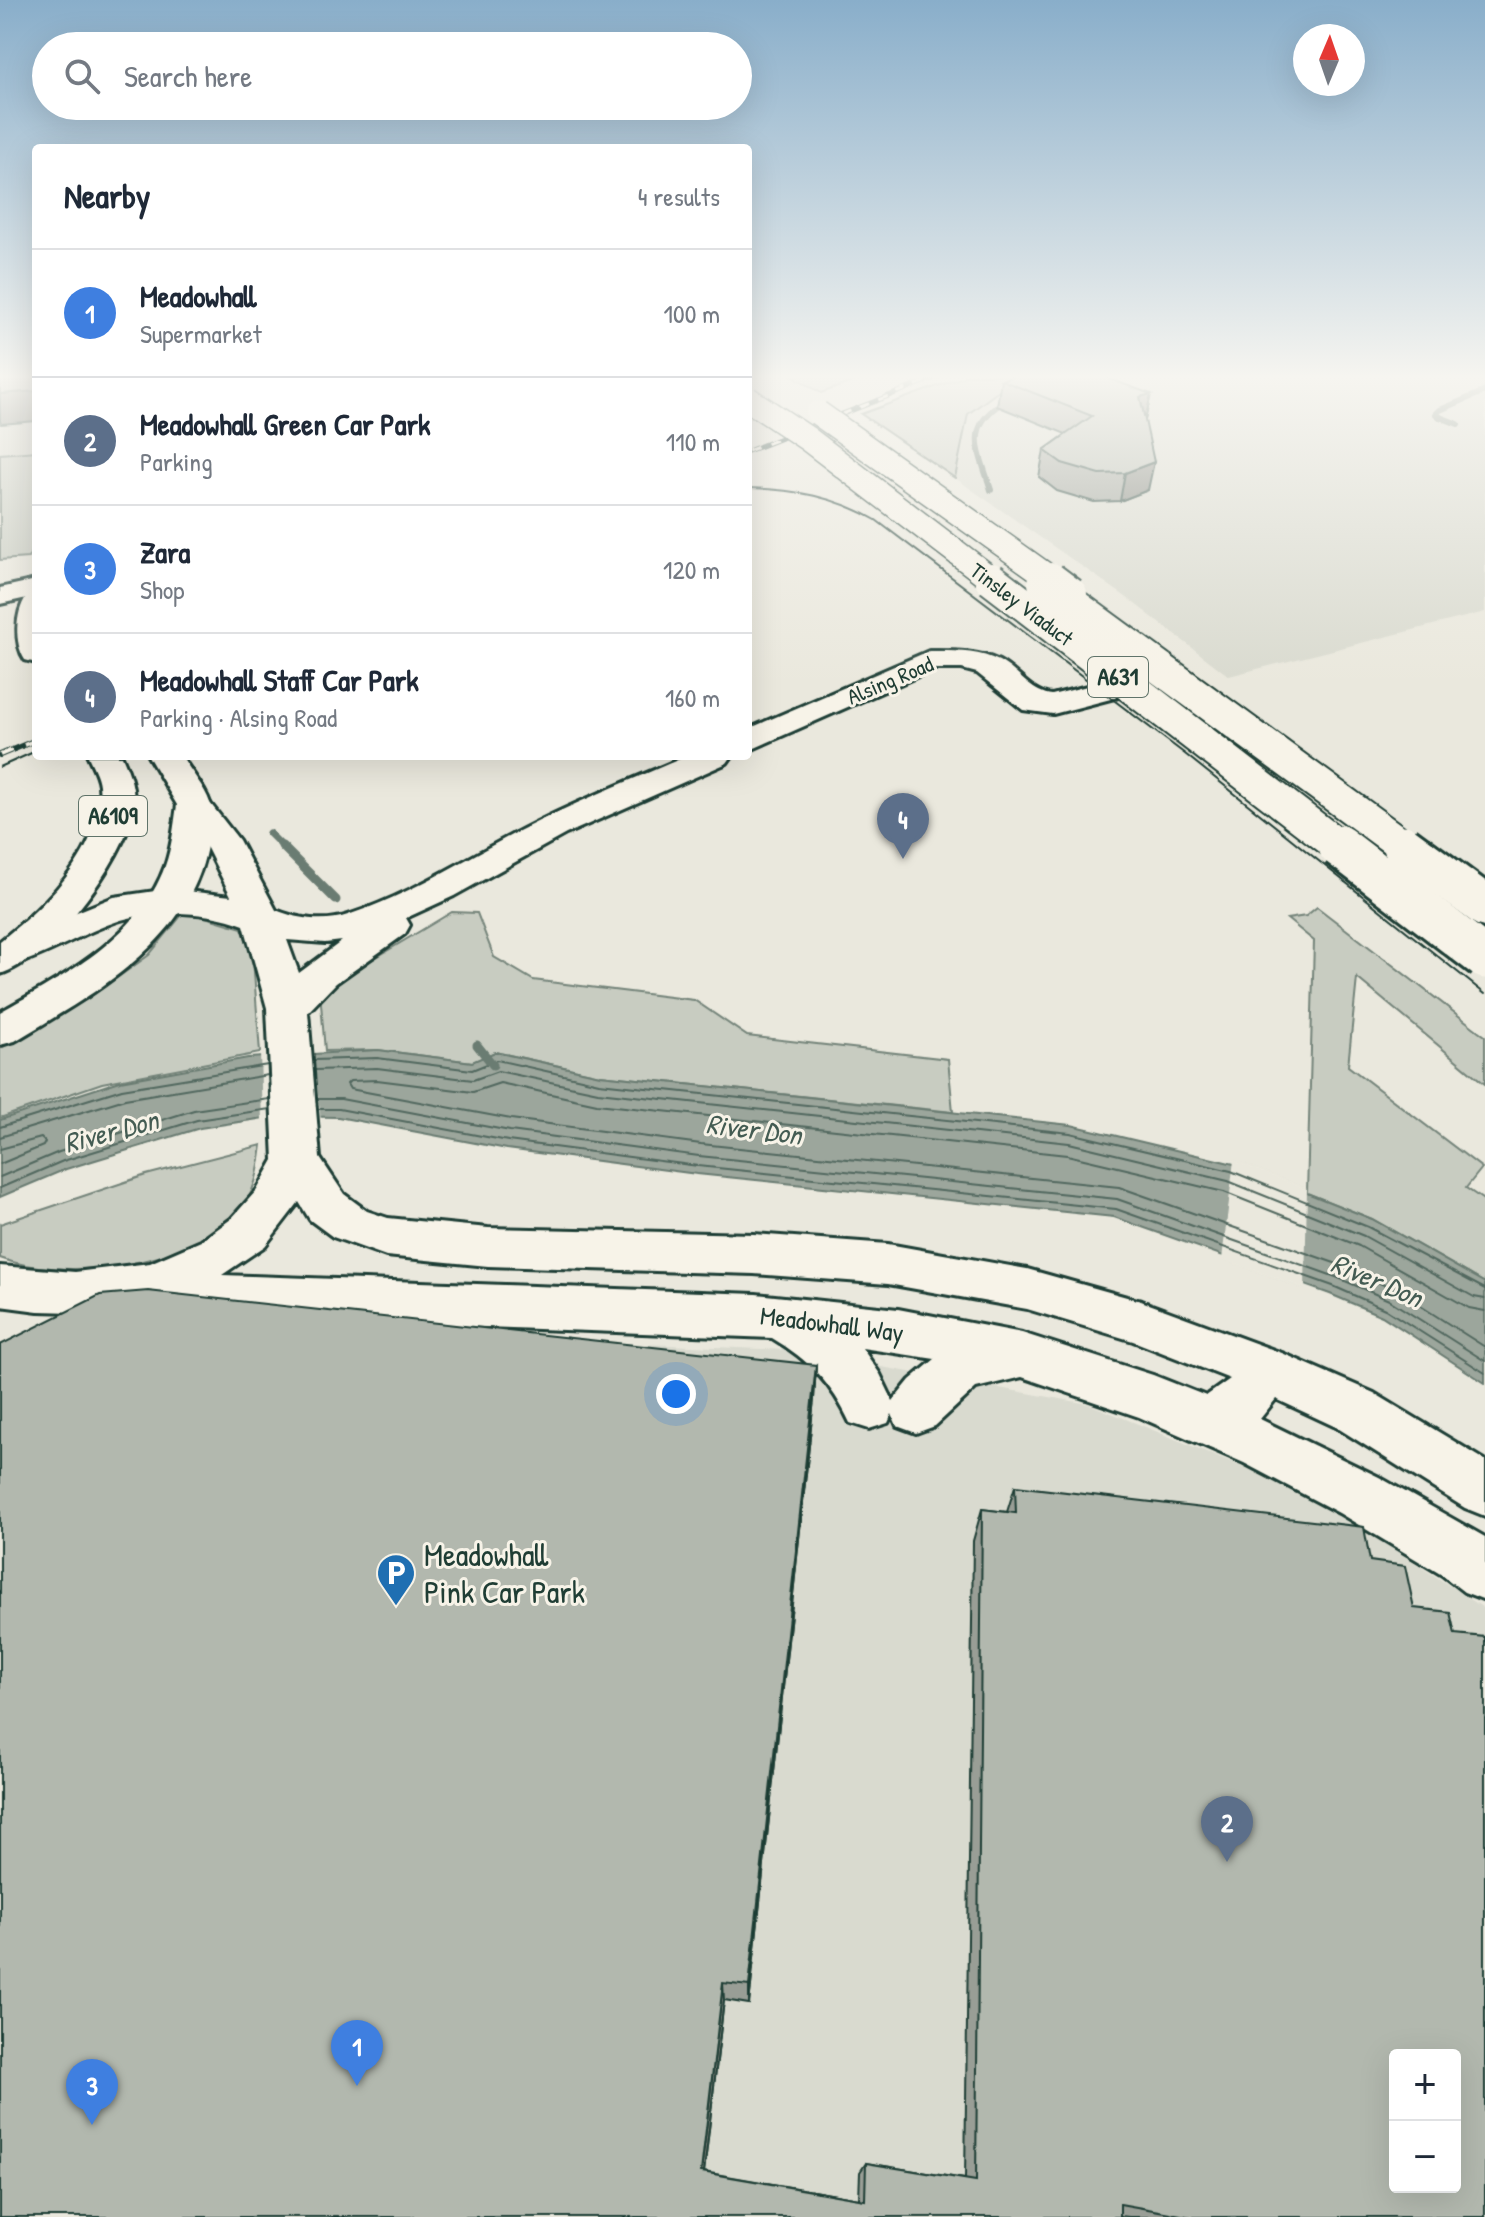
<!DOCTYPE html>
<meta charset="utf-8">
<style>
:root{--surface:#fff;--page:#f2f2f3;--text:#1f2937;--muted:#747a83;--line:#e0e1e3;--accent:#1f6fb2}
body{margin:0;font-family:"Patrick Hand",sans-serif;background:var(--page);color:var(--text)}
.controls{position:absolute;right:24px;bottom:24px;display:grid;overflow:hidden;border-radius:8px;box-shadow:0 8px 32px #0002}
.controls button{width:72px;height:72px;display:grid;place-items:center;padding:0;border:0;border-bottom:2px solid var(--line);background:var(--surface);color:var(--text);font:40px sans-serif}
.compass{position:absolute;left:1293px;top:24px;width:72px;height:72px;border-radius:50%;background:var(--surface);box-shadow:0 8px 32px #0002;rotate:2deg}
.you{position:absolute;left:676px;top:1394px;width:28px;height:28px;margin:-20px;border:6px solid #fff;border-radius:50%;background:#1a73e8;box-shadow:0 0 0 12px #1a73e833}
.badge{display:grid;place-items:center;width:52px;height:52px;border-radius:50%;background:var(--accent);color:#fff;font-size:26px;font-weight:700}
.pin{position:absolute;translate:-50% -66px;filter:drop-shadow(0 2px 4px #0008)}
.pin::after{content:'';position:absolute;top:42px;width:28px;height:24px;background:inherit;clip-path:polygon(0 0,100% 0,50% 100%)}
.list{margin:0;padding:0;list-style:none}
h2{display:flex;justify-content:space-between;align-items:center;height:104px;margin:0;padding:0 32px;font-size:34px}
h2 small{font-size:26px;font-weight:400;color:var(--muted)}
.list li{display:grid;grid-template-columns:52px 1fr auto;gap:24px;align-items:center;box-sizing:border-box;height:128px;padding:0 32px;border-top:2px solid var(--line)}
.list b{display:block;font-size:30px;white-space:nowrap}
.list p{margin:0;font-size:26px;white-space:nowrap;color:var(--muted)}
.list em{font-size:26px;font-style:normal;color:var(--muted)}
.icon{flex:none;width:44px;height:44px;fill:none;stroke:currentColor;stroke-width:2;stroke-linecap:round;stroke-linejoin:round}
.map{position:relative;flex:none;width:1485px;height:2217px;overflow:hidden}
.search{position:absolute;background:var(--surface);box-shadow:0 8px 32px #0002;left:32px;top:32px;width:720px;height:88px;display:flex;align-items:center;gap:20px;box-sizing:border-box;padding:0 28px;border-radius:44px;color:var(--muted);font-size:30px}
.panel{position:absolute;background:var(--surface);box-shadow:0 8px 32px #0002;left:32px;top:144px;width:720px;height:616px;border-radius:8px}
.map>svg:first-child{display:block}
.built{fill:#d9dacf;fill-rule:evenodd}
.green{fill:#c8ccc1;stroke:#74847a;stroke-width:2}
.water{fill:#9ca69c;stroke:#6a7c72;stroke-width:2}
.pier{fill:#eae8dd}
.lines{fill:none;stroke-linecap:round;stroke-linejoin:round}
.shore{stroke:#51675e;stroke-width:2}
.stream-far2{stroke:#6a7c72;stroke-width:6}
.stream-far1{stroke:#6a7c72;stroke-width:7}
.stream{stroke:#6a7c72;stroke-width:9}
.minor-casing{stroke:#1f3d34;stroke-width:6}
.major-casing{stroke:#1f3d34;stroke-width:6}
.minor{fill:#f7f3e8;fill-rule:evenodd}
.major{fill:#f7f3e8;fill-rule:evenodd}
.tram{stroke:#1f3d34;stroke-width:2}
.rail-far1-casing{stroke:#1f3d34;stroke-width:5}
.rail-casing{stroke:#1f3d34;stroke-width:6}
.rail-far1{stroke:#f7f3e8;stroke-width:3;stroke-dasharray:10;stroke-linecap:butt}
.rail{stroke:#f7f3e8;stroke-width:4;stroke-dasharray:13;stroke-linecap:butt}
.highway-bridge-far2-casing{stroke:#1f3d34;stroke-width:27;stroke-linecap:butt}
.highway-bridge-far1-casing{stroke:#1f3d34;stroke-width:36;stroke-linecap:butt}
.highway-bridge-casing{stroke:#1f3d34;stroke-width:47;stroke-linecap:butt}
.highway-bridge-far2{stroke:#f7f3e8;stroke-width:24}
.highway-bridge-far1{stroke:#f7f3e8;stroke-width:32}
.highway-bridge{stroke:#f7f3e8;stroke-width:41}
.wall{fill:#999e96;stroke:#1f3d34;stroke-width:2}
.shaded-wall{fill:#7d817a;stroke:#1f3d34;stroke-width:2}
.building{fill:#b2b8ae;stroke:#1f3d34;stroke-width:2;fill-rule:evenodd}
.labels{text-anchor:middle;stroke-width:6;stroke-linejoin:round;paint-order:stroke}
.far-street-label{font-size:22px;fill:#1f3d34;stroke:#f7f3e8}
.shield{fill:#f7f3e8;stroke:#60746a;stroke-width:2}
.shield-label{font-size:24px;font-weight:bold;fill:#1f3d34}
.street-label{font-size:26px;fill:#1f3d34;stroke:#f7f3e8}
.water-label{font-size:28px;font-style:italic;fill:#445c53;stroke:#f7f3e8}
.near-poi-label{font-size:32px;fill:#1f3d34;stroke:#f7f3e8;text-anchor:start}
</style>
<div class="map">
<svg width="1485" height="2217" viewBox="0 0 1485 2217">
<rect width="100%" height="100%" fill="#eae8dd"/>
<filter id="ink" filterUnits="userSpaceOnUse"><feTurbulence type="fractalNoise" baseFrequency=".0125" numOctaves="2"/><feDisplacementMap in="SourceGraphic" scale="16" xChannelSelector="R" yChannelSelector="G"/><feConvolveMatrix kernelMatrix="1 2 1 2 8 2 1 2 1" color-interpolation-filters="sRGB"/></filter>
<g filter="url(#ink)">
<g class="built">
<polygon points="36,375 36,451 0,454 0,380"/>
<polygon points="1043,375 1485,375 1485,612 1229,676 1126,597 955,478 968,414 1000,390"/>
<path d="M 408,1334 L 786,1350 L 1089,1404 L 1310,1494 L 1485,1609 L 1485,2217 L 0,2217 L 0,1350 ZM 1395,2055 L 1455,2055 L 1455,2187 L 1395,2187 Z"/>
</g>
<g class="green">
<polygon points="792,375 873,375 821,393"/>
<polygon points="968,375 1043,375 1000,390 968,414 955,478 861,414"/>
<polygon points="36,451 36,543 28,558 0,560 0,454"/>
<polygon points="1317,907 1485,1036 1485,1084 1357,978 1348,1066 1482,1168 1466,1188 1485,1201 1485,1283 1372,1219 1307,1193 1314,941 1287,919 1306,916"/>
<polygon points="185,911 242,928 253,959 260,1053 102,1083 0,1118 0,1049 89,998 149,955"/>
<polygon points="452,912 477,913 494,957 533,980 694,1000 747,1036 948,1059 953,1112 600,1075 495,1052 473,1062 378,1050 325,1051 320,991"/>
<path d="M 262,1145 C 259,1170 255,1194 238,1213 C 192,1266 62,1282 0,1258 L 0,1224 L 146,1175 Z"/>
</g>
<polygon class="water" points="378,1050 472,1062 495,1052 600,1075 1071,1125 1234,1164 1372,1219 1485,1283 1485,1383 1382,1316 1330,1294 1114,1217 697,1174 507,1149 338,1117 277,1116 200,1128 66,1169 0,1197 0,1120 120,1081 248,1058"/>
<g class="pier">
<polygon points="313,1048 321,1121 262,1122 260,1053"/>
<polygon points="1234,1160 1307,1189 1305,1289 1222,1259"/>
</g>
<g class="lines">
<g class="shore">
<polyline points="314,1060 377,1058 472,1070 497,1060 599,1083 1070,1133 1231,1171 1368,1227 1485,1289"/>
<polyline points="315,1070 377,1068 473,1080 498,1071 598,1092 1069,1143 1228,1181 1364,1236 1474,1297 1485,1299"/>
<polyline points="317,1099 341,1099 510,1131 699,1156 1117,1199 1336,1277 1389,1300 1485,1361"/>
<polyline points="318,1109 339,1109 508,1141 698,1166 1116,1209 1333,1286 1385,1309 1485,1373"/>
<polyline points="0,1127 122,1089 268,1065"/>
<polyline points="0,1137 125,1099 268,1075"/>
<polyline points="0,1149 41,1138 45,1142 43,1146 0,1164"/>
<polyline points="0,1177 59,1152 194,1110 269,1099"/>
<polyline points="0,1188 63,1161 197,1120 270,1109"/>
<polyline points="1485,1311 1469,1308 1359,1246 1224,1192 1067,1155 597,1104 500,1083 473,1092 377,1080 350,1081 347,1084 350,1089 511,1119 701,1144 1119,1187 1343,1266 1397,1291 1485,1347"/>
</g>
<g class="stream-far2">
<polyline points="1440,417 1436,414 1440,410 1485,391"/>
<polyline points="1440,417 1458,424"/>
<path d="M 991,490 C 978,448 963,425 1008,399"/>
</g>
<polyline class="stream-far1" points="269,833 284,848"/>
<g class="stream">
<polyline points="282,846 336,900"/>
<polyline points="477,1045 493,1065"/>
</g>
<defs>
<g id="minor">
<polygon points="36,580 36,596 0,604 0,588"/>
<path d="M 929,651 C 952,651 978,650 999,661 C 1018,671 1031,693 1052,695 L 1165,666 L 1176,668 L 1180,675 L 1176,682 L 1053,714 L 1023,710 L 977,673 L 962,669 L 934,669 L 748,751 L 748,729 Z"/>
<path d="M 687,756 L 732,756 L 727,763 L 566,834 L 454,896 L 406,918 L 410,925 L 405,934 L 336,983 L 308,1012 L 320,1158 L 344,1194 L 367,1211 L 388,1218 L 488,1228 L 754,1234 L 888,1244 L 1027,1269 L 1141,1301 L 1282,1353 L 1374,1393 L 1485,1460 L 1485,1516 L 1465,1508 L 1336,1427 L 1276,1399 L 1260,1419 L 1379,1477 L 1485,1537 L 1485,1600 L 1464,1592 L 1442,1575 L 1339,1513 L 1244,1463 L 1139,1417 L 1022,1377 L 976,1388 L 935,1426 L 916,1433 L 897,1426 L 892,1414 L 888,1423 L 869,1429 L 850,1423 C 832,1384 809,1360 772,1338 L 221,1317 L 123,1308 L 75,1312 L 38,1311 L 0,1306 L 0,1266 L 75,1272 L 150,1263 L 201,1241 L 231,1219 L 257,1190 L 274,1160 L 267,1008 L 244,925 C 209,911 157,909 121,920 C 83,932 49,955 11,966 L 0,963 L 0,943 L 114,897 L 169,889 L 231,896 L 204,842 L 177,805 L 182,798 L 194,795 L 206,798 L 239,840 L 276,910 C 297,919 325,923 348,915 C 416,893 477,851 541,820 C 588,797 638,777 687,756 ZM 287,940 L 325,943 L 342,941 L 299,973 ZM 299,1202 L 310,1220 L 333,1237 L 386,1256 L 488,1266 L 754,1274 L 888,1284 L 1027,1309 L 1133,1341 L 1230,1379 L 1206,1396 L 1153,1375 L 1022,1333 L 898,1309 L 756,1294 L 222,1275 L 265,1246 ZM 862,1348 L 935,1359 L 910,1380 L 893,1401 L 880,1374 Z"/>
</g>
<g id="major">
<path d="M 36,594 L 36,663 L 25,660 C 14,644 15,613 26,597 Z"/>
<path d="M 88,756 L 122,756 C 130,774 136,790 133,810 C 126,859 48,961 0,974 L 0,941 C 45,906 106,848 99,785 C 98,775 92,765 88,756 Z"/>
<path d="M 148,756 L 182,756 C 190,771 205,787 210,803 C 213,813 209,830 208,840 C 194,940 93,994 15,1041 L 0,1045 L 0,1012 C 62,977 139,938 165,866 C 172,847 174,825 177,805 Z"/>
</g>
</defs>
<use href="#minor" class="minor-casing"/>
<use href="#major" class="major-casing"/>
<use href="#minor" class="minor"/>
<use href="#major" class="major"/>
<g class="tram">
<path d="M 748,488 C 794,489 836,497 876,520 L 1185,754 L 1485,994"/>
<polyline points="0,767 36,751"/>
</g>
<defs>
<polyline id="rail-far1" points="748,451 942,375"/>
<polyline id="rail" points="0,755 36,740"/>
</defs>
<use href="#rail-far1" class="rail-far1-casing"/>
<use href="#rail" class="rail-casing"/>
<use href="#rail-far1" class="rail-far1"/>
<use href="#rail" class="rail"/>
<defs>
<g id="highway-bridge-far2">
<polyline points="748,399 808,439 994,581"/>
<polyline points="818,413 1054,581"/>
</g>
<g id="highway-bridge-far1">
<polyline points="991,579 1341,848"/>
<polyline points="1051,579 1071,594"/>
<polyline points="1044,583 1406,848"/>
</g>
<g id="highway-bridge">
<polyline points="1339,846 1485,958"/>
<polyline points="1403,846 1485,906"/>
</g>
</defs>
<use href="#highway-bridge-far2" class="highway-bridge-far2-casing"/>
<use href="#highway-bridge-far1" class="highway-bridge-far1-casing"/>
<use href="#highway-bridge" class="highway-bridge-casing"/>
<use href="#highway-bridge-far2" class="highway-bridge-far2"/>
<use href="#highway-bridge-far1" class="highway-bridge-far1"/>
<use href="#highway-bridge" class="highway-bridge"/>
</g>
<g class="wall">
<polygon points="1001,380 1151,394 1145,420 1148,490 1120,501 1094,502 1057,491 1039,477 1044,450 1066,434 997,406"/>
<polygon points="816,1365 814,1399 749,2004 724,2000 704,2172 859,2199 860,2172 866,2163 965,2179 973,1541 982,1509 1007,1512 1015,1486 1485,2217 1129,2217 1120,2216 0,2217"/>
</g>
<g class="shaded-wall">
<polygon points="36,391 36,421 1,424 0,421 0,394"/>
<polygon points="1151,394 1145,420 1140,397"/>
<polygon points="1154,462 1148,490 1120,501 1125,473"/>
<polygon points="816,1365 814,1399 749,2004 749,1986"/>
<polygon points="723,1983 724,2000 703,2181 701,2172"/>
</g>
<g class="building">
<polygon points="0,375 36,375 36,391 0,394"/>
<polygon points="1018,375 1099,375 1151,394 1140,397 1154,462 1125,473 1100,474 1062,463 1044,450 1092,416 1001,380"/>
<path d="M 148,1291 L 816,1365 L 749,1986 L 723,1983 L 701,2172 L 865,2200 L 866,2163 L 976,2181 L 982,1509 L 1016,1513 L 1015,1486 L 1364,1527 L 1370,1561 L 1405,1566 L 1414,1608 L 1450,1612 L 1455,1634 L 1485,1637 L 1485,2217 L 1192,2217 L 1120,2204 L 1120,2217 L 0,2217 L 0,1345 L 100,1295 ZM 1395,2055 L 1455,2055 L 1455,2187 L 1395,2187 Z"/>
</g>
</g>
<linearGradient id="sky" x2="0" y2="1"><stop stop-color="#89aeca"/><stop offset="0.55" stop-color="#f6f5f0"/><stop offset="1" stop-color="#f6f5f0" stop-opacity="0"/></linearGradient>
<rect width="1485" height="685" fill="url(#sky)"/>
<defs>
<symbol id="parking-pin" viewBox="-11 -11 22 30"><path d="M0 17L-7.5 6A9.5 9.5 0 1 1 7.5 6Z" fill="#1f6fb2" stroke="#f7f3e8"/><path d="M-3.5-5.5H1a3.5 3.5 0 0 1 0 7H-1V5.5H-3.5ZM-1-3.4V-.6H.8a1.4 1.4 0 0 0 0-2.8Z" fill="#fff"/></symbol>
</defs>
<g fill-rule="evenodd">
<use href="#parking-pin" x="374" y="1551" width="44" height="60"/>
</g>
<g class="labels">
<g class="far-street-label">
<text transform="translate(1022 604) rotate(37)" y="8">Tinsley Viaduct</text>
<text transform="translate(890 680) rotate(-23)" y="8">Alsing Road</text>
</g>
<g class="shield">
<rect x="1088" y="657" width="60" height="40" rx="6"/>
<rect x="79" y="796" width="68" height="40" rx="6"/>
</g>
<g class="shield-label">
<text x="1118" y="685">A631</text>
<text x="113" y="824">A6109</text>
</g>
<g class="street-label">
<text transform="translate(832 1324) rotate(7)" y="9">Meadowhall Way</text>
</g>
<g class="water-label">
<text transform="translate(754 1129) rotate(7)" y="10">River Don</text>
<text transform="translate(111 1131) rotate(-15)" y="10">River Don</text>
<text transform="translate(1377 1280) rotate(23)" y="10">River Don</text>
</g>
<g class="near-poi-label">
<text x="424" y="1566">Meadowhall<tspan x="424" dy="37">Pink Car Park</tspan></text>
</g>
</g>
</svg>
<div class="controls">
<button>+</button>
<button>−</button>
</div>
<svg class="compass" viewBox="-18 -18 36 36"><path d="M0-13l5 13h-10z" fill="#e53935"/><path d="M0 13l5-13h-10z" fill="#747a83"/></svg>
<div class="you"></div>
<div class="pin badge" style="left:357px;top:2086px;background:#3f7fe0">1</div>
<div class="pin badge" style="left:1227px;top:1862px;background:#5c6f8a">2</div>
<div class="pin badge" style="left:92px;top:2125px;background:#3f7fe0">3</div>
<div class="pin badge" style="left:903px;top:859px;background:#5c6f8a">4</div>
<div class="search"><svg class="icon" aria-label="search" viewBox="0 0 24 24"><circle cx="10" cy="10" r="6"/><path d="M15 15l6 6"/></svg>Search here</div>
<section class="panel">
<h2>Nearby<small>4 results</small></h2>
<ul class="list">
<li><span class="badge" style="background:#3f7fe0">1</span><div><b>Meadowhall</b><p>Supermarket</p></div><em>100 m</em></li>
<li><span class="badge" style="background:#5c6f8a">2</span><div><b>Meadowhall Green Car Park</b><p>Parking</p></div><em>110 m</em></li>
<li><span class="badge" style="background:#3f7fe0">3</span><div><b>Zara</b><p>Shop</p></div><em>120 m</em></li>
<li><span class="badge" style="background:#5c6f8a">4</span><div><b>Meadowhall Staff Car Park</b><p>Parking · Alsing Road</p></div><em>160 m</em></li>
</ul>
</section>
</div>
